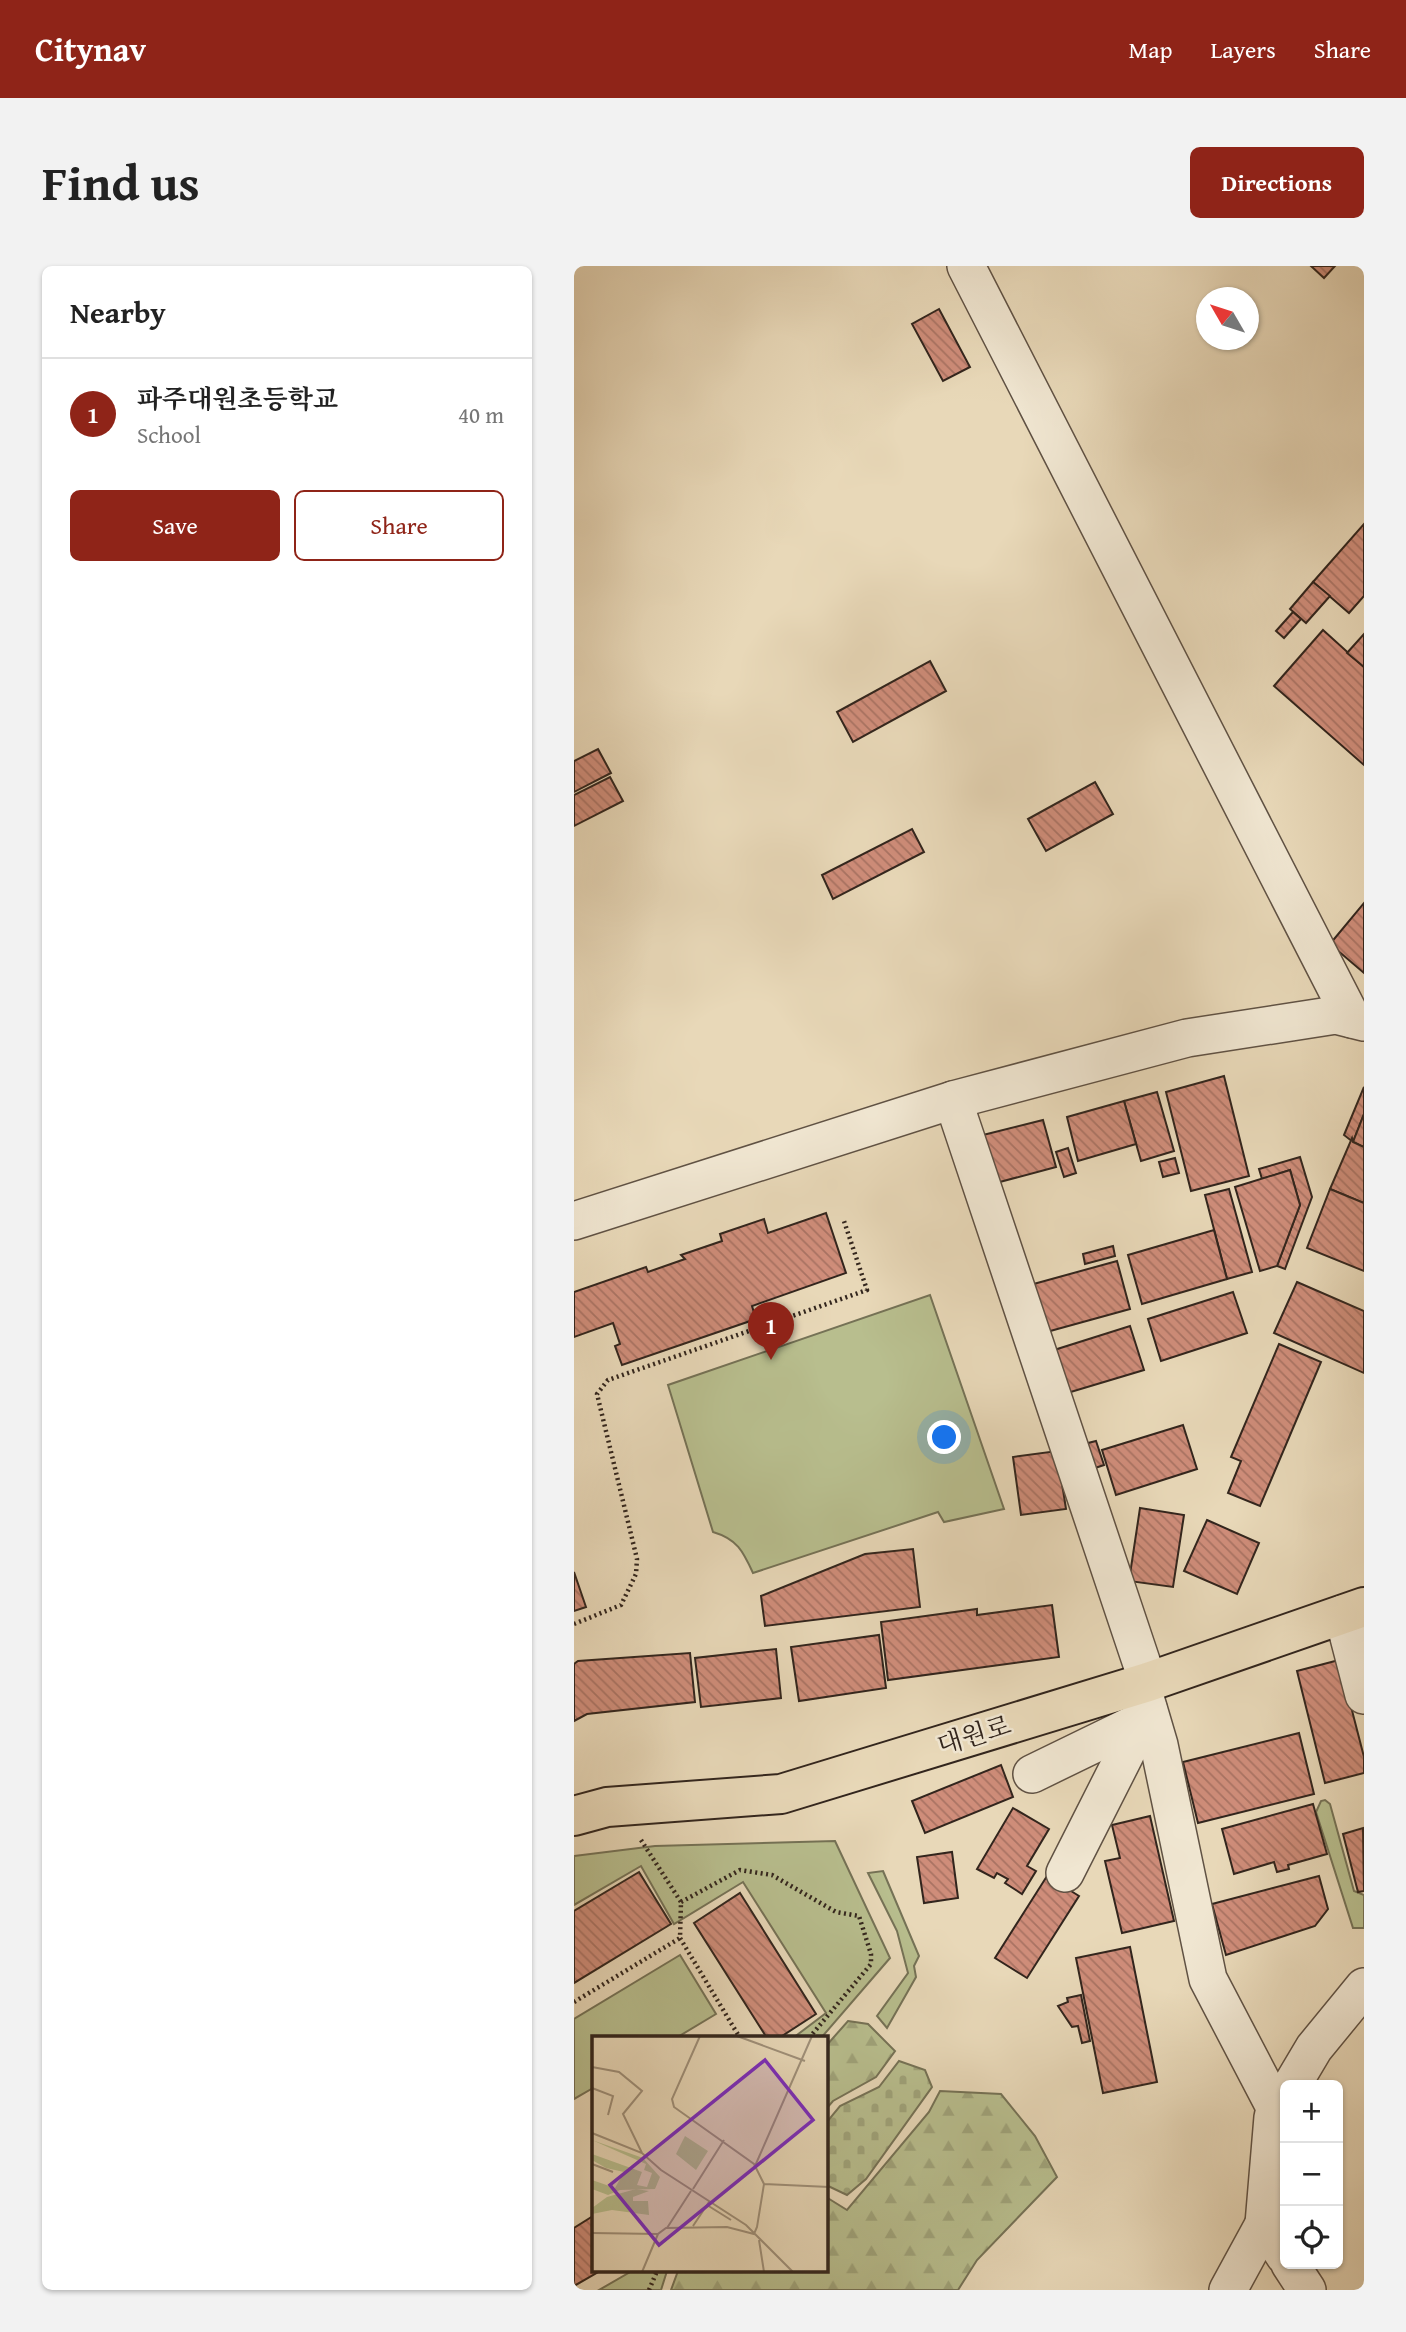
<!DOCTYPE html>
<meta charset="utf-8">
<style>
:root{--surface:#fff;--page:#f2f2f2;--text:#222;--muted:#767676;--line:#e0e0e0;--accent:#8f2418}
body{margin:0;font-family:"Gentium Book Plus","Noto Serif KR",serif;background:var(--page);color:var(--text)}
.controls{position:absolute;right:21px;bottom:21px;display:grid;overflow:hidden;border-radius:10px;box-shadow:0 2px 5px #0004}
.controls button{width:63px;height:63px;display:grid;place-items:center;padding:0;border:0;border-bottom:2px solid var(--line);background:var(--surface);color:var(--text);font:35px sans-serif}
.compass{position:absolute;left:622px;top:21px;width:63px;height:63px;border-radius:50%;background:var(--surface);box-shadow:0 2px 5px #0004;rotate:309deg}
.you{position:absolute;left:371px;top:1172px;width:24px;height:24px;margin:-18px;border:5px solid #fff;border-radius:50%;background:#1a73e8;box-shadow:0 0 0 10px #1a73e833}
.badge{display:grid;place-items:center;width:46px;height:46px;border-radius:50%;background:var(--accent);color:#fff;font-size:23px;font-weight:700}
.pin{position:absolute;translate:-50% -58px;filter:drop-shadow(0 2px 4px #0008)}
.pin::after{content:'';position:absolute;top:37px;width:24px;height:21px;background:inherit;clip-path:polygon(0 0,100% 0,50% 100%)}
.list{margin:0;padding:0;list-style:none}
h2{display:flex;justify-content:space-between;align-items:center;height:91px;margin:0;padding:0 28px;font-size:30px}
h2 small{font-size:23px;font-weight:400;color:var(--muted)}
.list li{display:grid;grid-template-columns:46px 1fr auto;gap:21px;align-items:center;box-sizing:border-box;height:112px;padding:0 28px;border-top:2px solid var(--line)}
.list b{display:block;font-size:26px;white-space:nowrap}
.list p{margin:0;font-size:23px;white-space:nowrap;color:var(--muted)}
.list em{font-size:23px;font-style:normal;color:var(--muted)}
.actions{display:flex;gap:14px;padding:21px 28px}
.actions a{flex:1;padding:16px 0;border:2px solid var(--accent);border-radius:10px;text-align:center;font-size:24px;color:var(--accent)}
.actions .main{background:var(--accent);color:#fff}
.icon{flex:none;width:38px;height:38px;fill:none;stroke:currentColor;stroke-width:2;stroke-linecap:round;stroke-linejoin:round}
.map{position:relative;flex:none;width:790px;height:2024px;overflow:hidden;border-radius:10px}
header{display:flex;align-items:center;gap:42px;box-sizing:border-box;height:98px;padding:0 35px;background:var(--accent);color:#fff}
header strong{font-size:33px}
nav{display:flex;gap:38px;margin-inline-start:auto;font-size:24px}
.intro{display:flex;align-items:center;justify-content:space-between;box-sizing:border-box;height:168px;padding:0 42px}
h1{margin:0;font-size:49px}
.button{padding:18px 32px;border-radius:10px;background:var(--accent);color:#fff;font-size:24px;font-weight:700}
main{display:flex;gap:42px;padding:0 42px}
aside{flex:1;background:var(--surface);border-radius:10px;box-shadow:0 2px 5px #0004}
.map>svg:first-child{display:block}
.grass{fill:#b8be8e;stroke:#757256;stroke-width:2}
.forest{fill:url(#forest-firs);stroke:#757256;stroke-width:2}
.cemetery{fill:url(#cemetery-stones);stroke:#757256;stroke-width:2}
.building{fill:url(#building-back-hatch);stroke:#32251d;stroke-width:2}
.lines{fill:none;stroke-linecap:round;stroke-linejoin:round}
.minor-casing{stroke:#605244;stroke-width:40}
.major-casing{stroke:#32251d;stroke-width:42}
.path{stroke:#32251d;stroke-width:4.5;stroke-dasharray:2 3.5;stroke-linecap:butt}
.minor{stroke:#f0e6d1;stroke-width:37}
.major{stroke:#e8d8b8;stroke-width:38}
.labels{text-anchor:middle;stroke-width:5;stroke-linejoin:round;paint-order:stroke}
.street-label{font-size:26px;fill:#32251d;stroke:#f0e6d1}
.inset-road{fill:none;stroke:#9f907a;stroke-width:2}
.view{fill:#7b2cbf;fill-opacity:0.15;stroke:#7b2cbf;stroke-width:3.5}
.inset-edge{fill:none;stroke:#32251d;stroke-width:3.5}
</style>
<header>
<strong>Citynav</strong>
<nav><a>Map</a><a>Layers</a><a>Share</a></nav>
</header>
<div class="intro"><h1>Find us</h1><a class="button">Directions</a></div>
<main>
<aside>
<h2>Nearby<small></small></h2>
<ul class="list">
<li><span class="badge">1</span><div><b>파주대원초등학교</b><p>School</p></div><em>40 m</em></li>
</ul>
<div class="actions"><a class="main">Save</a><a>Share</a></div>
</aside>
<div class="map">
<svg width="790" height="2024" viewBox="0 0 790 2024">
<defs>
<pattern id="forest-firs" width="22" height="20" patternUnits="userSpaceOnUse" patternTransform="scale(1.75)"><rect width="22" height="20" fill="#b8be8e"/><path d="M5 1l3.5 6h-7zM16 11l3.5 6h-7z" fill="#9fa37a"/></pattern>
<pattern id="cemetery-stones" width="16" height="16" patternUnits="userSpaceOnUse" patternTransform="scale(1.75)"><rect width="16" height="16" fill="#b8be8e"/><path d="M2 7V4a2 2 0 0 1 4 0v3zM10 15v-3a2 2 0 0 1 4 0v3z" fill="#9fa37a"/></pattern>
<pattern id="building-back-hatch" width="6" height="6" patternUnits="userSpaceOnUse" patternTransform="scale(1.75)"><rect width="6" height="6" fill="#cf8d7a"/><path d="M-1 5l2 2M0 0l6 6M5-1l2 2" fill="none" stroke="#a97363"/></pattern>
</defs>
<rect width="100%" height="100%" fill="#e8d8b8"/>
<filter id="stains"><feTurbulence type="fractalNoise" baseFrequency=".00286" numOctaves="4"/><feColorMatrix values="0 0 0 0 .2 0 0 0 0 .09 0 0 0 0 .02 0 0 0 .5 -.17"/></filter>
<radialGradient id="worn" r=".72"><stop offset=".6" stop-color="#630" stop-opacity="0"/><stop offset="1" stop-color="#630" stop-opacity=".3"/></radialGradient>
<g class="grass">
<path d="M 356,1029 L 430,1243 L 370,1256 L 364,1246 L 179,1307 C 169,1285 163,1273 139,1266 L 94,1119 Z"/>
<polygon points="751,1534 756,1538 780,1625 790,1629 790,1662 779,1662 742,1546 747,1535"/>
<polygon points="261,1575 316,1692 247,1772 219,1772 252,1747 169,1616 100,1658 67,1600 0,1639 0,1590 81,1580"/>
<polygon points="309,1605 345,1690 340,1700 342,1711 313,1762 303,1750 334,1707 323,1665 294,1607"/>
<polygon points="106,1689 142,1748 102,1772 19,1772 19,1822 0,1833 0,1753"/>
<polygon points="58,2005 93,2005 87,2024 25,2024"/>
</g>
<g class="forest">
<polygon points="274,1755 294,1758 321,1785 302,1811 259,1835 252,1843 252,1780"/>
<polygon points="366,1825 427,1828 461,1870 483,1911 403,1994 384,2024 97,2024 104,2005 252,2005 252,1931 273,1944 355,1846"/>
</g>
<polygon class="cemetery" points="325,1795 351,1804 358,1821 292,1913 273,1929 252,1919 252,1857 266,1840 305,1821"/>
<g class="building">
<polygon points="737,0 761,0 750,12"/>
<polygon points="365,43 396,101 369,115 338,58"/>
<polygon points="790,258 790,330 775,347 739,316"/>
<polygon points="739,316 756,330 732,357 716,343"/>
<polygon points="719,346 727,353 710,372 702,365"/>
<polygon points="749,364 790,401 790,499 700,420"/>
<polygon points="790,368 790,401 773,387"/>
<polygon points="356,395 372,425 279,476 263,446"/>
<polygon points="24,483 37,507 0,526 0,495"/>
<polygon points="36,511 49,535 0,560 0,529"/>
<polygon points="521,516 539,548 472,585 454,553"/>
<polygon points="338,563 350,586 259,633 248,609"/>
<polygon points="790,637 790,707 756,678"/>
<polygon points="650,810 675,910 617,925 592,826"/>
<polygon points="790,821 790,848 779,876 770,869"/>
<polygon points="583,826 600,885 567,895 550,835"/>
<polygon points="550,835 562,878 504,895 493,851"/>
<polygon points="790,848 790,881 779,876"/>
<polygon points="469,854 482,901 422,917 409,869"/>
<polygon points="778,872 779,876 790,881 790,937 756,923"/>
<polygon points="494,882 502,907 490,911 482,886"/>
<polygon points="726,891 738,931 711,1003 703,1000 726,939 716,904 688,913 685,903"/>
<polygon points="601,892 605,907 589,911 585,896"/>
<polygon points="716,904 726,939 703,1000 686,1005 661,921"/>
<polygon points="655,923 678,1006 653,1013 631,929"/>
<polygon points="756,923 790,937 790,1005 733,982"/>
<polygon points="252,947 272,1007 178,1040 182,1053 48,1099 41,1080 46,1078 39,1057 0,1071 0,1026 72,1001 74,1006 111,993 107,989 148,975 146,968 190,953 194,967"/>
<polygon points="640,964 653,1013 568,1038 554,989"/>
<polygon points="539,980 541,990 511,998 509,988"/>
<polygon points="543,995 556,1043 469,1067 456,1019"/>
<polygon points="723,1016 790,1045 790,1107 700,1067"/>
<polygon points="659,1026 673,1067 587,1095 574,1053"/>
<polygon points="556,1060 570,1104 490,1128 477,1085"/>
<polygon points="705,1078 747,1096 686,1240 654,1227 667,1195 657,1191"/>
<polygon points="609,1159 623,1203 542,1229 528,1184"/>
<polygon points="522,1175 530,1199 518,1203 510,1178"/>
<polygon points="483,1185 492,1243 447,1249 439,1191"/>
<polygon points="566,1242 610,1249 599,1321 555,1315"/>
<polygon points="633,1254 685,1277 663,1328 610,1305"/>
<polygon points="339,1283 346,1341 191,1360 187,1330 291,1288"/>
<polygon points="0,1306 12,1341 0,1345"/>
<polygon points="478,1339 485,1391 314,1414 307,1356 403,1343 403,1349"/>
<polygon points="305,1369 312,1422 225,1435 217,1381"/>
<polygon points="202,1383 207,1432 127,1441 121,1392"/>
<polygon points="116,1387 121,1436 13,1448 0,1455 0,1398 4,1395"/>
<polygon points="765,1394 790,1491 790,1507 751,1517 723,1405"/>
<polygon points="725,1467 740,1528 624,1557 609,1496"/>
<polygon points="427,1499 439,1531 351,1567 338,1535"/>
<polygon points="739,1538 753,1588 714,1599 715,1603 703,1606 700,1596 660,1608 648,1563"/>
<polygon points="439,1542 475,1563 453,1600 462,1605 448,1628 431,1617 434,1613 423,1607 420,1612 403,1603"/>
<polygon points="576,1550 600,1655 548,1667 531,1595 546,1592 538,1559"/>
<polygon points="789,1562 790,1625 784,1626 769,1568"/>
<polygon points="378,1586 384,1632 350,1637 343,1591"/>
<polygon points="65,1606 97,1658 0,1717 0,1645"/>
<polygon points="473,1610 505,1630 453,1712 421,1692"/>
<polygon points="745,1610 754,1643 741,1660 652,1689 638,1638"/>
<polygon points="166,1627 242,1748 205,1772 193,1772 120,1657"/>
<polygon points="556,1681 583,1816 529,1827 502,1692"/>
<polygon points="507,1729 516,1775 508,1777 504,1760 498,1761 484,1740 494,1736 493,1732"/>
<polygon points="19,1950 19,2005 26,2005 0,2020 0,1962"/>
</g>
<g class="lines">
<defs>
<g id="minor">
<polyline points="392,0 778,753"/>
<polyline points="379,834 574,1416"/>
<polyline points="0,955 379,834 613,772 762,749 790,756"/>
<polyline points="769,1348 790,1429"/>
<polyline points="567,1418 585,1479 634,1713 703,1845"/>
<polyline points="458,1508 567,1455"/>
<polyline points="491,1607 574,1443"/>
<polyline points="718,1819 740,1782 790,1721"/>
<polyline points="711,1831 699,1851 690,1958 711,1990"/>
<polyline points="716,1998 733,2024"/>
<polyline points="654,2024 690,1958"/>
</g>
<polyline id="major" points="0,1550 33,1541 207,1528 574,1416 790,1341"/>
</defs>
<use href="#minor" class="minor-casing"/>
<use href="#major" class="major-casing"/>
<g class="path">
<polyline points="0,1358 47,1339 62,1308 63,1293 23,1128 34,1114 293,1024 270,955"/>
<polyline points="67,1574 107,1636 106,1672 166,1772"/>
<polyline points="107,1636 166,1604 198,1609 262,1646 285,1650 297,1688 297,1698 235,1772"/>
<polyline points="0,1736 106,1672"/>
<polyline points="75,2024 83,2005"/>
</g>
<use href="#minor" class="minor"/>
<use href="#major" class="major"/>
</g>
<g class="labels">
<g class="street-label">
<text transform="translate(400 1469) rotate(-17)" y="9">대원로</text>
</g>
</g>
<g transform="translate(18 1770)">
<rect width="236" height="236" fill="#e8d8b8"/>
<path d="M 93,100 L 116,115 L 104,134 L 84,118 ZM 0,104 L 51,122 L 68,141 L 63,153 L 28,154 L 16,159 L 0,153 L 0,144 L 23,152 L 32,136 L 14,132 L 0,124 L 0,118 L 50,136 L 45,149 L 55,151 L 60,137 L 52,134 L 54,128 Z" fill="#b8be8e"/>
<path d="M 44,153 L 57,155 L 41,161 L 41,165 L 56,165 L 57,179 L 20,174 L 0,178 L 0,172 L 15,161 Z" fill="#b8be8e"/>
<path class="inset-road" d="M 145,0 L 213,25M 0,31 L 27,36 L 50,55 L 31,78 L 50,117M 0,52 L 21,60 L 16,79M 0,97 L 50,117 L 69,134 L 154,189 L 201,236M 0,128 L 21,136M 163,130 L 220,0M 172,148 L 237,151M 101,153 L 132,104M 115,169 L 139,184M 101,190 L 117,166M 75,192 L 99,155M 0,197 L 66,198M 167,204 L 172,236M 50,236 L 66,198 L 74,192 L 135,191 L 162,198 L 165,191 L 172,148 L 162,128 L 82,71 L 80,63 L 108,0"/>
<path class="view" d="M 173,24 L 221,84 L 67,209 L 18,149 Z"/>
<rect width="236" height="236" class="inset-edge"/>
</g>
<rect width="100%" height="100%" filter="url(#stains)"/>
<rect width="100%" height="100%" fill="url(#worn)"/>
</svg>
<div class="controls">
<button>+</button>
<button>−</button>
<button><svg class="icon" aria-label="locate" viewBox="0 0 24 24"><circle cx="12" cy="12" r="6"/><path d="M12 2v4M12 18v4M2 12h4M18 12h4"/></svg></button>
</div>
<svg class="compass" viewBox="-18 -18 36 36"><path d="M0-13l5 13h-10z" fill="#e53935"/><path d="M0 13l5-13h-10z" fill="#767676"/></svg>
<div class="you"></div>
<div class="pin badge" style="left:197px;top:1094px">1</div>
</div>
</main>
